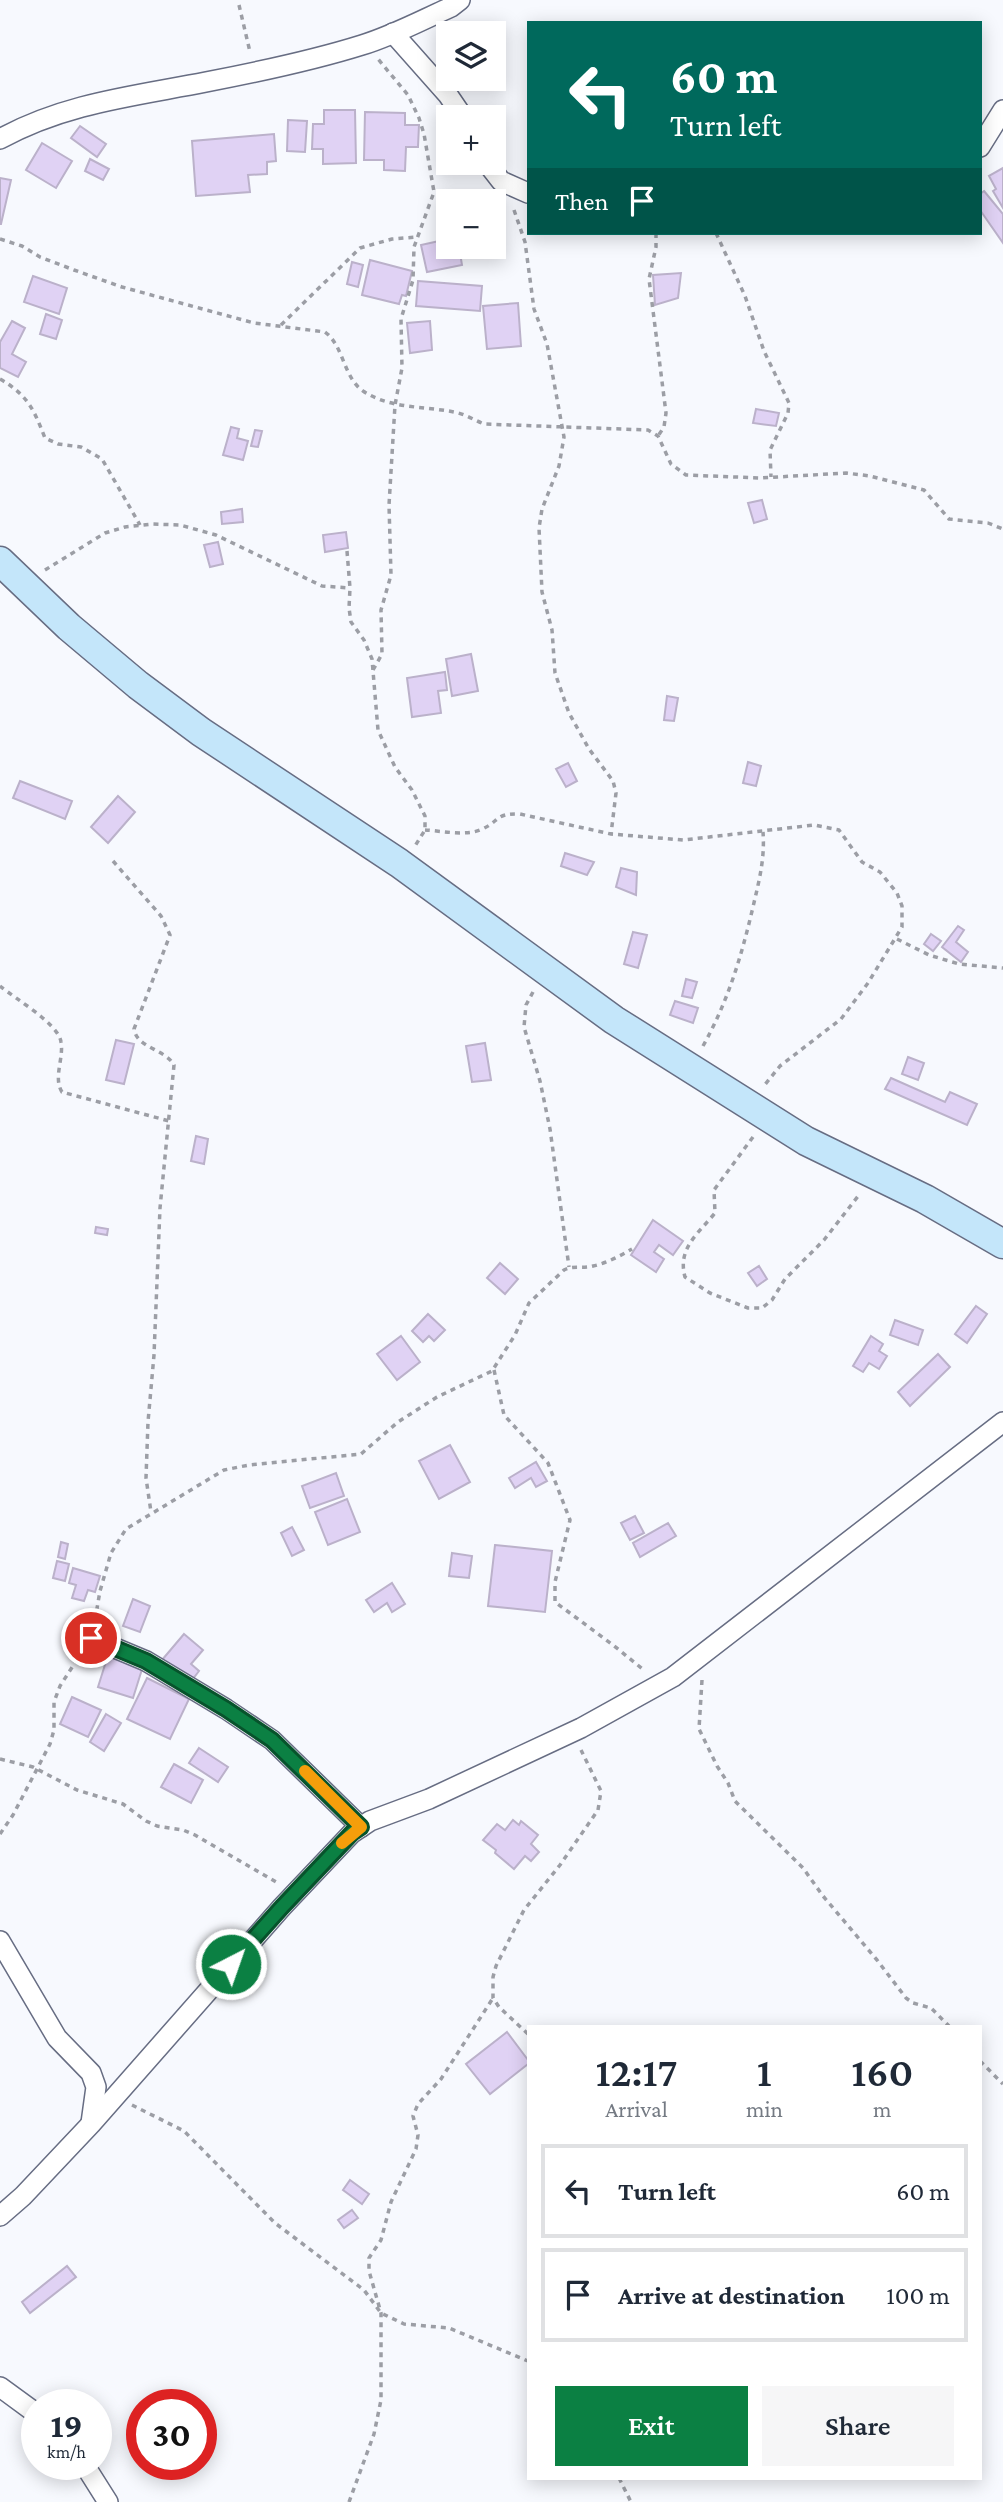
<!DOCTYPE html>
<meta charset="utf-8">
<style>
body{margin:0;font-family:"Crimson Pro",serif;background:#f6f6f7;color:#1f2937;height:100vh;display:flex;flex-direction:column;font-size:26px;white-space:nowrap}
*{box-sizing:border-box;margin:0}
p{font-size:23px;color:#747a83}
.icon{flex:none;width:38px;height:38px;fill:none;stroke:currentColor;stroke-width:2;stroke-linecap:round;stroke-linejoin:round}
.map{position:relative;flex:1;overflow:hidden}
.side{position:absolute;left:527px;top:2025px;width:455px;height:455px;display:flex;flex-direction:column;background:#fff;border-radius:0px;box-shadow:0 4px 18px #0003}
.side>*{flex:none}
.top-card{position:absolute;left:527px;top:21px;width:455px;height:214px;border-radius:0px;box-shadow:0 4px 18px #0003;background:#00695c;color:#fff;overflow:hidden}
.fabs{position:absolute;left:436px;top:21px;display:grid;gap:14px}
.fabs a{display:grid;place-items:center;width:70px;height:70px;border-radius:0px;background:#fff;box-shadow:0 4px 18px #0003;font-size:35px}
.speed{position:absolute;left:21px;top:2389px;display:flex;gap:14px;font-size:35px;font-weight:700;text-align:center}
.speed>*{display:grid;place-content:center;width:91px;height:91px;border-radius:50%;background:#fff;box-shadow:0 4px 18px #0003;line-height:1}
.speed small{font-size:18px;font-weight:400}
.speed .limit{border:10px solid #d22;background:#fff;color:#111}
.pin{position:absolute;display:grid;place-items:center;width:60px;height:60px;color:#fff;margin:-30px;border:4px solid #fff;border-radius:50%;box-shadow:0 2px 7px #0007}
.me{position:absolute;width:77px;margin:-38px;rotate:41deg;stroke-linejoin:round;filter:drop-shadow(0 0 5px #0008)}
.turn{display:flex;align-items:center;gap:24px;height:147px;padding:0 28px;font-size:32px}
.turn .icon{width:91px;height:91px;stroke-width:2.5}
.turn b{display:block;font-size:49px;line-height:60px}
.then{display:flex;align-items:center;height:66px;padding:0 28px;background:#0003;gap:14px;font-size:26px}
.eta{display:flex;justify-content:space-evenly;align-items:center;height:119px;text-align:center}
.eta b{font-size:42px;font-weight:600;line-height:49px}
.action{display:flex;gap:14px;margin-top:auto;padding:14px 28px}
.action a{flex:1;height:80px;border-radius:0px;background:#0b8043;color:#fff;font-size:28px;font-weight:600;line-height:80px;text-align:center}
.action a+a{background:#f6f6f7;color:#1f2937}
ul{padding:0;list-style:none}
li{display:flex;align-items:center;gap:21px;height:94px;margin:0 14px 10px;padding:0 14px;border:4px solid #e0e1e3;border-radius:0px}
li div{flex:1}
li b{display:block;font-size:26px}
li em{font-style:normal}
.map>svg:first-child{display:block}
.building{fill:#e0d2f4;stroke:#bbb1ca;stroke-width:2}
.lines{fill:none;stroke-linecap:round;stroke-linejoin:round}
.street-casing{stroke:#676d83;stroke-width:22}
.secondary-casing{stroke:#676d83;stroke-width:31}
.path{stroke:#9c9ea5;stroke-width:3.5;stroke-dasharray:5 5;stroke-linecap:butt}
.street{stroke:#fff;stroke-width:19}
.secondary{stroke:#c4e6fa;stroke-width:28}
.route-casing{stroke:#07532c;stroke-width:18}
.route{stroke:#0b8043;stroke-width:12}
.slow{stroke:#f59e0b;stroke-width:12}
</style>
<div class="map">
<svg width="1003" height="2502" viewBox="0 0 1003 2502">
<rect width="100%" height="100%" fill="#f7f9fe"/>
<g class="building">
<path d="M324,110H355L356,163L323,164V149H312L313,124H324Z"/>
<path d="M365,112L405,113V125H419L418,147H406L405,171L384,170V160H364Z"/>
<path d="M288,120L307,121L305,152L287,151Z"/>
<path d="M80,126L106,144L97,157L71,138Z"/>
<path d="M274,134L276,161L267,162V174L248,175L250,192L196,196L192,141Z"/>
<path d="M42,143L72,161L56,188L26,170Z"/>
<path d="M90,159L109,169L103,180L85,171Z"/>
<path d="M1003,168V208L993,191L996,189L989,176Z"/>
<path d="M0,178L11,180L1,224H0Z"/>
<path d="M984,191L1003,214V243L980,210V194Z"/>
<path d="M448,239V247H459L462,265L427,272L421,245Z"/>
<path d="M370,260L412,271L406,296L402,295L399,304L362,295Z"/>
<path d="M352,262L363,265L358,287L347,284Z"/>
<path d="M681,273L678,298L655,305L653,275Z"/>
<path d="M33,276L67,288L59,314L24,302Z"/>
<path d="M418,281L482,286L480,311L416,306Z"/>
<path d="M518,303L521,346L487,349L483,306Z"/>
<path d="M46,314L62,320L56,339L40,334Z"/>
<path d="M12,321L25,328L12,354L26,362L18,377L0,368V342Z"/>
<path d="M430,321L432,350L410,353L407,323Z"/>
<path d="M756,409L779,413L776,426L753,423Z"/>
<path d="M231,427L239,429L237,438L248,441L243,460L223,455Z"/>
<path d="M255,430L262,431L258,447L251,446Z"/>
<path d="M762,500L767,519L754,523L748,503Z"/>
<path d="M242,509L243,522L222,524L221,512Z"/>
<path d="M346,532L348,548L325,552L323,535Z"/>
<path d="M218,542L223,564L210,567L204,545Z"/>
<path d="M471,654L478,691L452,696L446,659Z"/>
<path d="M445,672L447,690L438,691L441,713L412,717L407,678Z"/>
<path d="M667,696L678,698L674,721L664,720Z"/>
<path d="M748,762L761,766L756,786L743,783Z"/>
<path d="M568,763L577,781L566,787L556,769Z"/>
<path d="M20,781L72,801L65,819L13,798Z"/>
<path d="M118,796L135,812L108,843L91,827Z"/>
<path d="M565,853L594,862L587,875L561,866Z"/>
<path d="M621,868L637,872L636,895L616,887Z"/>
<path d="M958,926L964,930L956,942L968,952L961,962L942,947Z"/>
<path d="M633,932L647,935L638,968L624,964Z"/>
<path d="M931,934L941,941L933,951L924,944Z"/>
<path d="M686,979L697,982L692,998L682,996Z"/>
<path d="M675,1001L698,1008L693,1023L670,1015Z"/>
<path d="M116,1040L134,1044L124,1084L106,1080Z"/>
<path d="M485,1043L491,1080L472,1082L466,1046Z"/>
<path d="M908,1057L924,1063L918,1080L902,1074Z"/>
<path d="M891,1078L945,1102L950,1092L977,1104L967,1125L885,1089Z"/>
<path d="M196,1136L208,1139L204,1164L191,1161Z"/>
<path d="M653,1220L683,1241L673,1255L659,1245L654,1252L664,1259L656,1272L631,1255Z"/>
<path d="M96,1227L108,1229L107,1235L95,1233Z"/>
<path d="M500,1263L518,1279L505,1294L487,1278Z"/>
<path d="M759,1266L767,1279L757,1286L748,1273Z"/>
<path d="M976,1306L987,1314L967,1343L955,1334Z"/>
<path d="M428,1314L445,1330L434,1341L429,1336L423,1342L412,1331Z"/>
<path d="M895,1320L923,1330L918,1345L890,1335Z"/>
<path d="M401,1336L420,1362L397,1380L377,1354Z"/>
<path d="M871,1336L883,1344L879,1351L887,1356L879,1369L869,1363L863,1372L853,1366Z"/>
<path d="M938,1354L950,1367L910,1406L898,1392Z"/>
<path d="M450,1445L470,1482L439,1499L419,1461Z"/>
<path d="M536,1462L547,1481L536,1487L531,1478L515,1488L509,1478Z"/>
<path d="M336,1473L344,1496L310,1508L302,1486Z"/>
<path d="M347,1499L360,1532L328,1545L315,1512Z"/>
<path d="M635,1516L644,1533L630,1540L621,1523Z"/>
<path d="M668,1523L676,1536L640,1557L633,1543Z"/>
<path d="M292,1527L304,1550L292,1556L281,1533Z"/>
<path d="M61,1542L68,1544L65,1559L58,1557Z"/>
<path d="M495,1545L552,1551L545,1612L488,1606Z"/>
<path d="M452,1553L472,1556L469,1578L449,1576Z"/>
<path d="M57,1561L69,1564L65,1581L53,1578Z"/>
<path d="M73,1568L100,1576L95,1592L88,1590L84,1601L72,1598L76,1585L69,1583Z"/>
<path d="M392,1583L405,1604L392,1612L387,1603L374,1612L366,1600Z"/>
<path d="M133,1599L150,1606L140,1632L123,1626Z"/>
<path d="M184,1634L203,1650L191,1664L199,1671L189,1684L162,1660Z"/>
<path d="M109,1652L144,1663L133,1698L98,1687Z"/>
<path d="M147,1678L189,1699L170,1739L127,1719Z"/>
<path d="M72,1697L101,1710L88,1737L60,1724Z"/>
<path d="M106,1714L121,1723L104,1751L90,1742Z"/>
<path d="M199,1748L228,1767L218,1782L189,1763Z"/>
<path d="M174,1764L203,1780L191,1803L161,1787Z"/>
<path d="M513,1820L519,1825L521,1821L538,1835L531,1844L539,1852L531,1861L525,1856L514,1869L495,1853L496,1850L483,1840L497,1824L505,1830Z"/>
<path d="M507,2032L528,2060V2064L490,2094L466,2064Z"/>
<path d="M350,2180L369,2194L362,2204L343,2190Z"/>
<path d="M352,2210L358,2218L344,2228L338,2220Z"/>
<path d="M67,2266L76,2277L30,2313L22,2302Z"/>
</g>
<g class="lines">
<defs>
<g id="street">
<path d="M393,33L448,95L463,117"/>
<path d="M0,139C65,103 135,96 206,82C258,72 311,61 362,45C392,36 422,20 451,7L460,0"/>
<path d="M980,147L1003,110"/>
<path d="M487,163L501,181L528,193"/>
<path d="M91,1638L146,1661L226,1709L272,1740L361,1827"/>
<path d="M0,1941L57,2038L91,2073L96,2087L91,2123"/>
<path d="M0,2216L23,2196L91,2124L282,1907L352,1833L370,1821L429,1799L581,1728L673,1677L1003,1422"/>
<path d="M0,2387L37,2414"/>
<path d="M84,2464L108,2502"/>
</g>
<path id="secondary" d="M0,561L69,627L138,685L201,732L399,863L614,1020L806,1141L925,1199L1003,1244"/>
</defs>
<use href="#street" class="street-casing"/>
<use href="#secondary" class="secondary-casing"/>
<g class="path">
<path d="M239,5L250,52"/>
<path d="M514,210L525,242L534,309L547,344L564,437L559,466L542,509L539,528L542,592L552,630L555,673L569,713L589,749L613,781L616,793L611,834"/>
<path d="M656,233V247L649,279L666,413L664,427L658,436"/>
<path d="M716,233L745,296L764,351L789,403L788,413L770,450L771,477"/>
<path d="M0,239L22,246L40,257L74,270L122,287L254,323L325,332C344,346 343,377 363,391C390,409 424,406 454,412C465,414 474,420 484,424L648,430L658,436L671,464L686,475L760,478L846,473L870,476L924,490L949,519L988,523L1003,529"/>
<path d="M281,325L360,248L392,239L417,237"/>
<path d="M0,379C28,395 34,410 45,438L58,444L81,447L102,459L140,525"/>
<path d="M347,551L350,588L349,608L351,622L364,640L372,659L378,730L395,767L412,790L425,816V830L415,846"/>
<path d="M45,570L105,533L125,527L152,524L180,525L216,535L322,586L350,588"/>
<path d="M373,670L382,654L381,610L391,575L389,505L395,405L402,368L401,319L413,280L414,247L434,192L424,134L419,118L408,95L378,59"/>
<path d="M425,830C442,831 465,836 480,830C500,822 494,813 520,814L611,834L683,840L814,825L839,830L862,862L880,872L897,893L902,906V927L868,983L841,1019L780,1066L763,1087"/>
<path d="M113,861L161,916L170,935L134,1029C137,1048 165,1049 174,1065L160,1208L154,1355L148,1422L146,1478L151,1512"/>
<path d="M897,939L929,955L959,964L1003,968"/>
<path d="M0,986C14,998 59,1024 61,1042C64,1058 53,1078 62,1092L169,1121"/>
<path d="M533,992L526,1005L524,1027L540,1081L550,1129L569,1267"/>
<path d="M703,1046C728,1001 741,958 753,907C759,881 765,859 763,832"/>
<path d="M753,1137L714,1190L715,1213C699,1233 677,1248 685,1277L710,1293L748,1308H762L772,1300L785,1279L824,1240L859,1195"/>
<path d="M494,1370L504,1415L548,1463L570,1520L555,1582V1602L613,1645L645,1671"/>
<path d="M95,1620L100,1591L111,1553L126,1529L224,1470L249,1465L361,1454L398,1422L437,1397L492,1371L515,1335L529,1303L564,1270C573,1265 583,1269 593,1266C607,1263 620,1256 632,1249"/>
<path d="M702,1680L699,1729L717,1766L728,1783L735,1801L803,1868L823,1896L877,1960L906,1998L913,2003L931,2008L949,2026"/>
<path d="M0,1759L33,1767L77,1790L123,1804L146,1821L157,1826L183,1830L195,1835L278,1883"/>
<path d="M0,1834L13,1815L50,1744L54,1730V1702L60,1686L80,1655"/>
<path d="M528,2034L499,2007L493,1998V1977L496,1966L524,1910L560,1865L598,1810L601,1791L581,1750"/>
<path d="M980,2061L1003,2084"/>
<path d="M132,2105L184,2131L275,2223L364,2290L381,2313L404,2324L449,2328L528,2361"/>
<path d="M619,2478L631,2502"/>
<path d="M349,2502L374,2434L381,2400V2313L369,2271V2258L381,2240L391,2202L416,2149L418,2135L413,2116L418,2104L441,2079L493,1998"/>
</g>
<use href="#street" class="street"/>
<use href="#secondary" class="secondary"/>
</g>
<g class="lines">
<defs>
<path id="route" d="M91,1638L146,1661L226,1709L272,1740L361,1827L352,1833L282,1907L231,1964"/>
</defs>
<use href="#route" class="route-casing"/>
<use href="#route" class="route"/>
<path class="slow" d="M305,1771L361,1827L342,1843"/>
</g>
</svg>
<div class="fabs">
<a><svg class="icon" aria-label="layers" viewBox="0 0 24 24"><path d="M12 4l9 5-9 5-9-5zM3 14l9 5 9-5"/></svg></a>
<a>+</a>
<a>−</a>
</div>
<div class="speed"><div>19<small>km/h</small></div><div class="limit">30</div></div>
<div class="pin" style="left:91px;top:1638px;background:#d93025"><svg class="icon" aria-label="arrive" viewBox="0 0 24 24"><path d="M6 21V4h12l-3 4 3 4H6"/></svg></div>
<svg class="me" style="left:231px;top:1964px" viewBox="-20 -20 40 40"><circle r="17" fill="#0b8043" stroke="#fff" stroke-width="3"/><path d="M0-11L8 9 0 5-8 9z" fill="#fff"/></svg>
<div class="top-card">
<div class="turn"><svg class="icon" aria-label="left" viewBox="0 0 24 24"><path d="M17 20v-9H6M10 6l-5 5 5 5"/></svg><div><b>60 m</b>Turn left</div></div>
<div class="then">Then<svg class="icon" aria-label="arrive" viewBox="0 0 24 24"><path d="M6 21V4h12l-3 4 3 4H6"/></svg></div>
</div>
<section class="side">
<div class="eta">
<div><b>12:17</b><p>Arrival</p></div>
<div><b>1</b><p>min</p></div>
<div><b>160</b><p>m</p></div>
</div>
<ul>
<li><svg class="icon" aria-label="left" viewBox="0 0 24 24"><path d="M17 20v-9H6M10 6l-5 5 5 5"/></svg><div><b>Turn left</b></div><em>60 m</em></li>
<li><svg class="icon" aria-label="arrive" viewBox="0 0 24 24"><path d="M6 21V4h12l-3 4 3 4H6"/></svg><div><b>Arrive at destination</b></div><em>100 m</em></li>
</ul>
<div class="action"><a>Exit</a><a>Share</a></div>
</section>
</div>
